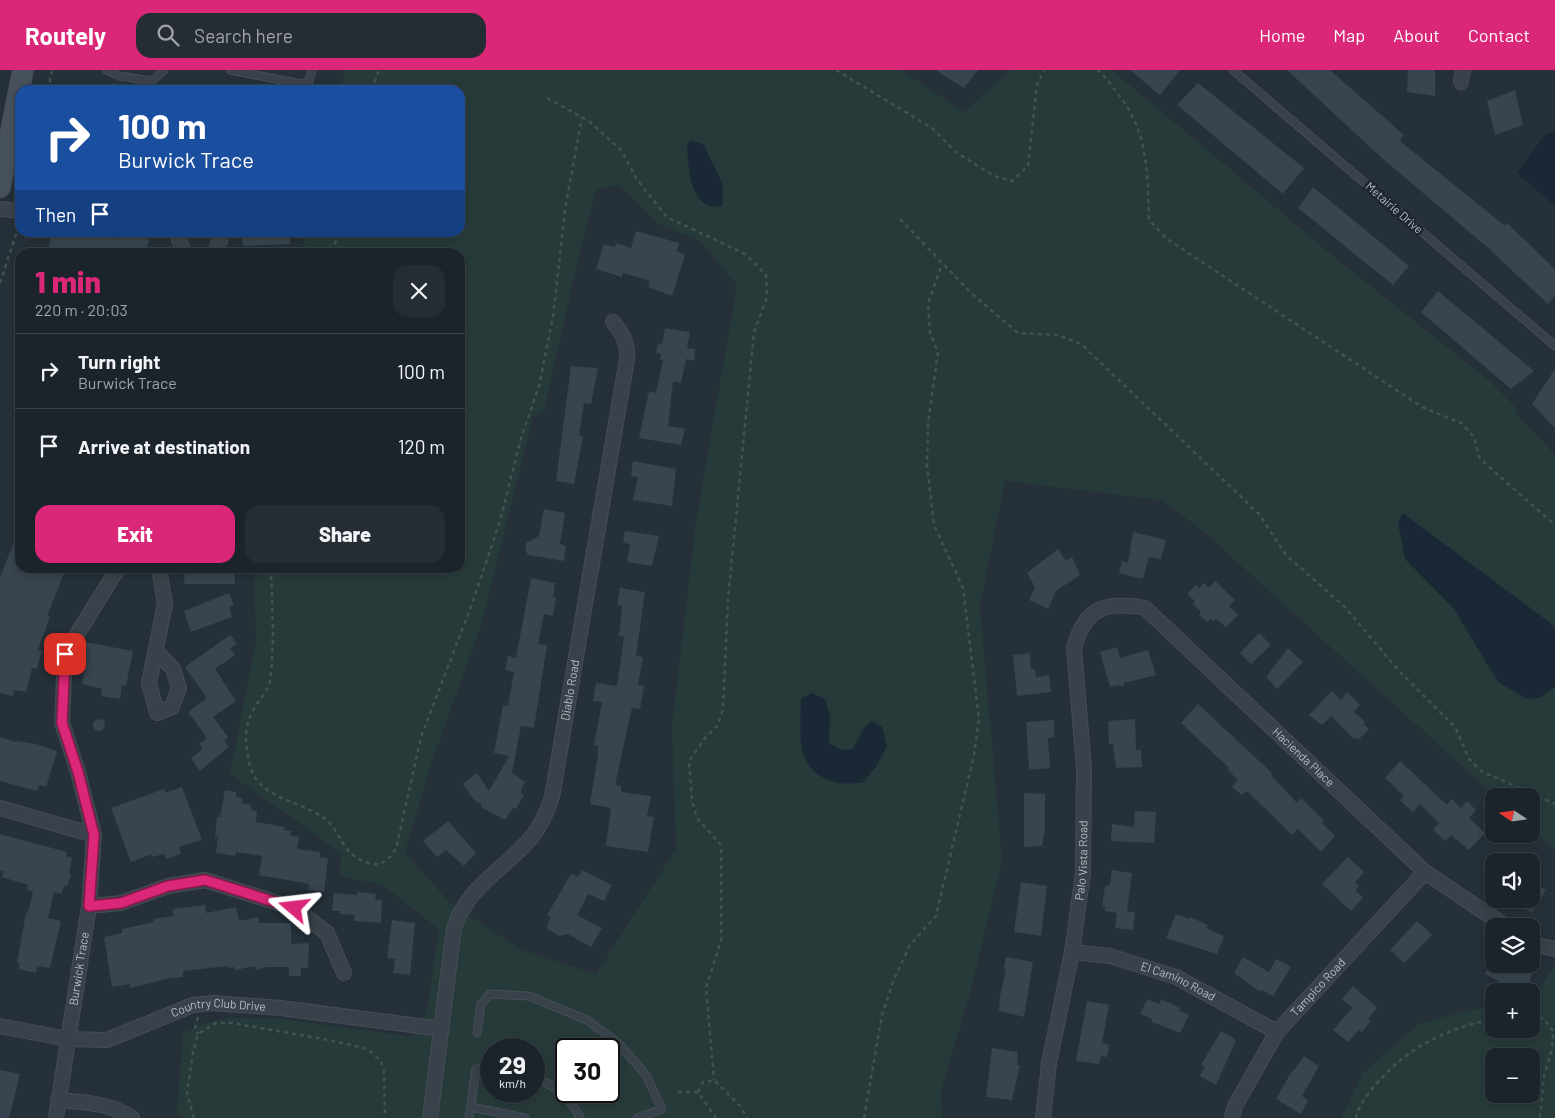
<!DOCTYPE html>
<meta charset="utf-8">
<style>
body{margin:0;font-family:Barlow,sans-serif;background:#252c33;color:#f1f3f6;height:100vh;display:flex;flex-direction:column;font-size:19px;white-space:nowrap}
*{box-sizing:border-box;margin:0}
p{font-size:16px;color:#a0a4a9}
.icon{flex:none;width:28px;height:28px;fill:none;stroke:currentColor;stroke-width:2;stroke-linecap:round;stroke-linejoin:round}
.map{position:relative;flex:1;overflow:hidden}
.sheet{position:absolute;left:15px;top:178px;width:450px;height:325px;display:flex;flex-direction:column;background:#1c242b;border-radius:15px;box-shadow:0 2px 8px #0003,0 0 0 1px #3a4147}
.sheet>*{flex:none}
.top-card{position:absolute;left:15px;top:15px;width:450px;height:152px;border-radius:15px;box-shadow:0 2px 8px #0003,0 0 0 1px #3a4147;background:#1a4fa0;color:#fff;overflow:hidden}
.needle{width:32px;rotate:283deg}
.tools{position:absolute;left:1485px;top:718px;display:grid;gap:10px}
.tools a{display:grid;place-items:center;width:55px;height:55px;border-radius:10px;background:#1c242b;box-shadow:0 2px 8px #0003,0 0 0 1px #3a4147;font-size:25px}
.speed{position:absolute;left:480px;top:968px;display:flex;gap:10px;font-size:25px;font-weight:700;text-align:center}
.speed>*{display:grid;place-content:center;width:65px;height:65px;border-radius:50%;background:#1c242b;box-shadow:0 2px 8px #0003,0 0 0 1px #3a4147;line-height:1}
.speed small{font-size:12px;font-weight:400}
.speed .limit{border:2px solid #111;border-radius:8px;background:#fff;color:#111}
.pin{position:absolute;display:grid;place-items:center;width:42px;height:42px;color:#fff;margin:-21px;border-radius:10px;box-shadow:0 2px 8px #0006}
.me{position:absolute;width:55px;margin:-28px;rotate:287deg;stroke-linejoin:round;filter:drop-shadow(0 0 4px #0008)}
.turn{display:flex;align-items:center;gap:18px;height:105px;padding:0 20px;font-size:22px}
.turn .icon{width:65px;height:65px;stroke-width:2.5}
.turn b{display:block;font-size:35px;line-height:42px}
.then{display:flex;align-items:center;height:48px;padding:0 20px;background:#0003;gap:10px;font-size:19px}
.round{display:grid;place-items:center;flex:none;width:52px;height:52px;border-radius:15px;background:#252c33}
.summary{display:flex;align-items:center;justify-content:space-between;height:85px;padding:0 20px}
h1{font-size:30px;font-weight:800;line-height:38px;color:#db2777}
.cta{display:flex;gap:10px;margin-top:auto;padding:10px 20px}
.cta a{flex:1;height:58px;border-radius:15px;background:#db2777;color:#fff;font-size:20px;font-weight:800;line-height:58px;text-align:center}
.cta a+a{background:#252c33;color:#f1f3f6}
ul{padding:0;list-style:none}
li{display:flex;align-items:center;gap:15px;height:75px;padding:0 20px;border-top:1px solid #3a4147}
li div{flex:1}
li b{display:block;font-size:19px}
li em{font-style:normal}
header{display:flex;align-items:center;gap:30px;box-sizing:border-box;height:70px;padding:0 25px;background:#db2777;color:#fff}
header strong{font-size:24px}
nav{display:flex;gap:28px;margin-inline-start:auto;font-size:18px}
.search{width:350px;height:45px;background:#252c33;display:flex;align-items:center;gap:12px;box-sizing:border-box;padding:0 18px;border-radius:15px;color:#a0a4a9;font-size:19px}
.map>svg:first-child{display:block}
.green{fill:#273a3a;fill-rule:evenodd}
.water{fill:#1a2836}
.building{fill:#384450}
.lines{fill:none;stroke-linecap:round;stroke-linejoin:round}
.service-casing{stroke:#454d56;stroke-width:9}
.minor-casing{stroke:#454d56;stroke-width:16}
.secondary-casing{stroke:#454d56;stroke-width:22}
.path{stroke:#405352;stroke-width:2.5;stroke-dasharray:4 4;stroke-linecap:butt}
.service{stroke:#39414a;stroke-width:7}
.minor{stroke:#39414a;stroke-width:14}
.secondary{stroke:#47515c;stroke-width:20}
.route-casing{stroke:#8e194d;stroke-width:12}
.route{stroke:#db2777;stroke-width:9}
.labels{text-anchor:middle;stroke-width:5;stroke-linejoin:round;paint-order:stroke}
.street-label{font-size:12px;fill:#b4bcc5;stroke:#1e262f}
</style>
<header>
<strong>Routely</strong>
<div class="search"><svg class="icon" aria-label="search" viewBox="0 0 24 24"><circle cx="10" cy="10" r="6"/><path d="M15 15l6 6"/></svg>Search here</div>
<nav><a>Home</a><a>Map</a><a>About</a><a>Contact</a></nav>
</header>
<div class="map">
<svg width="1555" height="1048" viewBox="0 0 1555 1048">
<rect width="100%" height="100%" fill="#253039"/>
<g class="green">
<path d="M345,0H901L964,42L1011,0H1112L1337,189L1486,308L1515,337L1519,347L1555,385V781L1531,759V726H1495L1204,462L1162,430L1005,411L980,535L1002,792L971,919L941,1021L942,1048H185L177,1043L183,963L205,953L228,948H275L413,967L427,940L439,859L382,815L340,806L341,783L230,704L256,571L254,498H460V182H301L306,163L460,162V20H340ZM619,115L657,153L700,171L737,215L696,452L672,655L676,779L596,904L522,880L450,833L405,782L432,691L482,553L533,347L544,341L576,198L596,120ZM491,979H534V1021H491ZM566,979H609V1021H566Z"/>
<path d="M1555,893V1048H1341L1363,1003L1418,954L1474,939H1494V959H1531V937ZM1494,986H1531V1024H1494Z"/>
</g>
<g class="water">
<path d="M1555,60V136L1517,103L1544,66Z"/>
<path d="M692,70L704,75L723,115L722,136C689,143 688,95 687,73Z"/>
<path d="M1403,443L1549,552L1555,559V617L1539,628L1527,629L1498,612L1454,539L1405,489L1398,453Z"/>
<path d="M812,623L825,629L830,646L829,673L842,680L853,679L864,658L872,651L882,657L887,676L876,697L862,713C853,713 840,715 831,711C793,697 801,662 801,629Z"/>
</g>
<g class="building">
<path d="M936,0H978L964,18Z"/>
<path d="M1130,0H1180L1160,25Z"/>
<path d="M1287,0H1330L1404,65L1400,71L1505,156L1507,153L1555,199V225L1548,234L1487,177L1384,90Z"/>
<path d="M1408,0H1435V26L1407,22Z"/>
<path d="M1198,13L1304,98L1283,124L1177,35Z"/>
<path d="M1515,20L1523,55L1495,65L1487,31Z"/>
<path d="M1313,117L1409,196L1393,215L1298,138Z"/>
<path d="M636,161L679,173L677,181L685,185L672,226L648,217L650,211L623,203L622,207L596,199L604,174L615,177L616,173L631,178Z"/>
<path d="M58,162H81L115,169L116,164L126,165L127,162H131L149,169L146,182H48L51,164Z"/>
<path d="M242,162H290V174L243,176Z"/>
<path d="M1438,221L1534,301L1511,319L1421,242Z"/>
<path d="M665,258L690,262L687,278L695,279L694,291L686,289L681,313L673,311L668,356L685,359L681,375L639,368L649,321L656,323L663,290H660L661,284L656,283L658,274L662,275Z"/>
<path d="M571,296L598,298L591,334L584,333L579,365L583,366L574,414L556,411Z"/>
<path d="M1555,299V358L1532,334Z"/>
<path d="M633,391L676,399L672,436L633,430L638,407L631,406Z"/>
<path d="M544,439L565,443L560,474L566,476L564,491L528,485L525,479L527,472L539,466Z"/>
<path d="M19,458L20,498H66L47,546L50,547L38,580L42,581L37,599L32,598L26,622L14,620L13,626L0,623V508Z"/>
<path d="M625,461L659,466L652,496L627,492L630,474L623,473Z"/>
<path d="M1133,462L1166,470L1161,489L1149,487L1143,509L1119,503L1122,491L1128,493Z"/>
<path d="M1058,479L1066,491L1072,487L1080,505L1056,521L1048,539L1029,530L1035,517L1027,503Z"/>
<path d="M185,498H234L235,514H184Z"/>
<path d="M531,508L555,513L553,527H556L553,546L544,544L538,574L547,575L534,658L521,656L512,703L525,712L521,719V723L524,725L516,739L513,738L505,750L481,737L482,735L473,729L463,714L477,703L489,721L509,686L494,683L503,635L508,636L514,602L505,600L508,586L516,588Z"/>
<path d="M1215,511L1235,530L1229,536L1238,545L1226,557L1216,549L1213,552L1211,549L1207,552L1199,545L1201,542L1193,534L1195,531L1187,524L1195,515L1200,518L1204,513L1209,518Z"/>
<path d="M620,518L645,522L636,586L643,587L638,615L644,616L640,639L632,638L615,715L621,716V722L651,726L647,746L654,747L648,782L606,776L611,738L590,734L598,685V676L594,675L602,632L593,631L596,613L617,616L624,567L619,566L622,536L617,535Z"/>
<path d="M229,523L234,535L229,537L232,547L191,562L184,541Z"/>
<path d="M1259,563L1271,575L1251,594L1240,583Z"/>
<path d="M230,565L237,574L230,578L235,585L215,599L236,631L213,647L228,667L224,671L229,677L200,701L191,688L203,679L199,674L207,668L188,642L207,628L185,597Z"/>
<path d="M85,572L133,581L126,616L122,615L120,629L101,626L102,619L82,614L87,591L81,590Z"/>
<path d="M1117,577L1120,588L1148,580L1156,605L1124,613L1123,617L1118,615L1110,617L1100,582Z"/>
<path d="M1288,578L1303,592L1277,619L1266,607Z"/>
<path d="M1030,583L1031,599H1035L1036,607L1049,605L1051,622L1017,626L1013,585Z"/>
<path d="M1332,621L1341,630L1347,622L1360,635L1354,642L1365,652L1363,654L1369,659L1359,669L1353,668L1331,646L1322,655L1309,645Z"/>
<path d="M1198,634L1272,703L1271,705L1297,733L1301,728L1324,750L1322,753L1335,766L1321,782L1298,759L1292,765L1247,721L1242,725L1232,717L1238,710L1228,700L1229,698L1181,653Z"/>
<circle cx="99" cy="655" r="6"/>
<path d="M1135,649L1136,680H1141L1142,697L1116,698L1113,674H1109L1108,651Z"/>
<path d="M1054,650V667L1048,668L1050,698L1029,700L1026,652Z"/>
<path d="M0,667L15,672L16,671L36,674L57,681L46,717L39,715L37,721L0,711Z"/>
<path d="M1400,691L1447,735L1452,729L1461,738L1467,731L1476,740L1469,748L1485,763L1469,780L1451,765L1445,771L1433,760L1439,753L1420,734L1413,742L1400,730L1404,726L1385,708Z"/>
<path d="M182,717L202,770L179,777L181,784L166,789L164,784L152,787V784L131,792L111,738L164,719L165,723Z"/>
<path d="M225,720L236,722V726L242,728V733L251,735V740L257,741L256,752L285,757L284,760L291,761L290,765L299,767L297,779L320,782V787L328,788L324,822L308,820L309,814L259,805L262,786L236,782L235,786L216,783L218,766L215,767L217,747H220Z"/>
<path d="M1024,723L1045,724V759L1042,776L1024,777Z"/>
<path d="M1135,741L1156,742L1154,773L1111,771L1112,754L1134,757Z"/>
<path d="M448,751L476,783L464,796L446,780L437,787L423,771Z"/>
<path d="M0,764L67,782L66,786L72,788L69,803L71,804L67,816H64L61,824L54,822L48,848L61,851L50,898L37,896L36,903L18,899L20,893H17L26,843H28L33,822L27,820L28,815L2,807L4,801L0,800Z"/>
<path d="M1348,787L1364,802L1355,813L1359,816L1355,820L1363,828L1351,841L1322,814Z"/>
<path d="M582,800L612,815L604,831L588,824L577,845L602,858L591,877L568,864L559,866L546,858L551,847L547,845L571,804L578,807Z"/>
<path d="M1112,800L1132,803L1127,841L1135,843L1133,860L1115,858L1117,843L1105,841V837H1102L1105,816H1108L1110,813Z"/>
<path d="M1531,811L1546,820L1531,844V842L1505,829H1531Z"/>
<path d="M1021,812L1047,816L1041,866L1014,862Z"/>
<path d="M358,822L376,824L375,830H382L381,853L354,851L355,845L340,844V841H332L334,823L357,825Z"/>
<path d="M205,835L206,843L236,837L239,851L258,847L259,853H291V874L309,873L308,898H301V906H289V897H267L256,900L255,896L235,900L234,897L228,898L227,896L183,901V907L170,908L130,918V914L112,917L104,867L122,863V859L154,852L153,849L174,846L172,839Z"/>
<path d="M1176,844L1189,849L1190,847L1208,855L1206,858L1224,866L1217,884L1166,868Z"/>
<path d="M392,850L415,853L410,905L393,903L395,889L387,888Z"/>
<path d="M1417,851L1432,865L1404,893L1390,880Z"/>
<path d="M1006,887L1033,892L1024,947L999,941L1000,926L1006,899L1004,898Z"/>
<path d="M1243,887L1269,902L1276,889L1291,897L1273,926L1261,920L1260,922L1234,903Z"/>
<path d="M1490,894H1512L1532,904L1526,921H1509L1497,916L1499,911L1485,904Z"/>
<path d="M1353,916L1377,938L1368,949L1371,951L1362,962L1359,960L1348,972L1333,960L1352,938L1342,929Z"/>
<path d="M1147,929L1159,934L1161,929L1180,938L1179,941L1189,945L1180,963L1152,952V949L1140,944Z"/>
<path d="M1087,931L1109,935L1102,973L1109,975L1107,987L1101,986L1099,994L1076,991Z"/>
<path d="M1221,961L1236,970L1216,1015L1200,1006L1205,997L1201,995Z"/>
<path d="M992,978L1018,982L1017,995H1020L1012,1030L986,1027Z"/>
<path d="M1304,986L1319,996L1302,1026L1308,1031L1301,1044L1276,1029L1290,1004L1296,998Z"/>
<path d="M0,1000L20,1004L9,1048H0Z"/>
</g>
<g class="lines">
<defs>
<g id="service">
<path d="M106,0L119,6L152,11L164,0"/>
<path d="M230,0L302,14L309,11L312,0"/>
<path d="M1233,0L1555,276"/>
<path d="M477,963L481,934L490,924L529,926L587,950L619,974L646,1005L662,1039L637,1048"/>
<path d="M534,1008C555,1015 571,1028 580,1048"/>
<path d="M471,1037L525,1048"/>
<path d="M469,1048L476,999L491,998"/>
</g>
<g id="minor">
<path d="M1461,12L1463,0"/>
<path d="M0,139L20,141"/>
<path d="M180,162L179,170L184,182"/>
<path d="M215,182L220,171L219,162"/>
<path d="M156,581L173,599L179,618L172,637L157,643L149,613L165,534L159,498"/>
<path d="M0,738L94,765"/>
<path d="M89,836L121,833L168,816L205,810L294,838L327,863L344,903"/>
<path d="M1531,874L1555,879"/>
<path id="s1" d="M1072,882L1110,886L1176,907L1277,962"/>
<path id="s2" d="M0,956L68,969L107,970L193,935L213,933L281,938L442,959"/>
<path d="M58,1030C83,1032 111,1033 132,1048"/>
<path id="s3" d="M56,1048L89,836L94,765L78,702L62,653L65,584L118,498"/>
<path id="s4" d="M430,1048L454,858C469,814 503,801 531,768C541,756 547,742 552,727L627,289C628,273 623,264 613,252"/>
<path id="s5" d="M1043,1048L1049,993L1072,882L1083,803L1084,699L1074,578C1085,537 1106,531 1145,538L1425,802L1505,856"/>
<path id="s6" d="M1232,1048L1235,1036L1277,962L1425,802"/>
</g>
<path id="secondary" d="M0,117L23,0"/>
</defs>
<use href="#service" class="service-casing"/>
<use href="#minor" class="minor-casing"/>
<use href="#secondary" class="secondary-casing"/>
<g class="path">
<path d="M836,0L932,58L957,83L994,106L1012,111L1028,96L1037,15L1044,0"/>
<path d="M1097,0C1104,4 1109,13 1115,20C1149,61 1147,99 1149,150L1167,169L1422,337L1461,353L1474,367L1480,389L1555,455"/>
<path d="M48,20L52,0"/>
<path d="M372,20L379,0"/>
<path d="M547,28L589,51L622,81L637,110L667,147L745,184L766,205L767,227L754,262L728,529L723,639L718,655L706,667L689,691L692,731L697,748L721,775V871L706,918L714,1010"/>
<path d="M900,149L971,223L1018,263L1058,265L1081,274L1259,444L1286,485L1344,536L1400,602L1455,657L1469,689L1481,701L1555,734"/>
<path d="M333,182L338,162"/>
<path d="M0,213L19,155"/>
<path d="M271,498C272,535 275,574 270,611C269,618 263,625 259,631C243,654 244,669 250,696C258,729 303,731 325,749C343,763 341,786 369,793C382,797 389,789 396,779L421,667L472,534L500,451L521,368L539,316L553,247L565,139L582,47"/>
<path d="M1531,946L1544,949L1553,961L1552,979L1544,1006L1540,1048"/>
<path d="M198,947L195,958L198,964"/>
<path d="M678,1022H698L716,1048"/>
<path d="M698,1022L703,1012L714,1010L741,1037L747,1048"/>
<path d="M194,1048L187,1024L193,982L198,964L216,953H232L329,970L368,979L381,991L384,1002L385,1048"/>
<path d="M864,1048L882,945L894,909L910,875L936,846L974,685L979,649L963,518L934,455L927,396L928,353L938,282L930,263L928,233L942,194"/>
<path d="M1356,1048C1358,1037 1366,1027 1373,1018C1404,979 1446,958 1494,949"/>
</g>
<use href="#service" class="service"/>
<use href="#minor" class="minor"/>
<use href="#secondary" class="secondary"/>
</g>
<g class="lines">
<defs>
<path id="route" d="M65,584L62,653L78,702L94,765L89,836L121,833L168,816L205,810L294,838"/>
</defs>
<use href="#route" class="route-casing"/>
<use href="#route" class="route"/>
</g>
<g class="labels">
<g class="street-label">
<text transform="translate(1394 138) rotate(41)" y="4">Metairie Drive</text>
<text dy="4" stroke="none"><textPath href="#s4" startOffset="466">Diablo Road</textPath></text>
<text dy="4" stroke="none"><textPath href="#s5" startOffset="785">Hacienda Place</textPath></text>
<text dy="4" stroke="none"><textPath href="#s5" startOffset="261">Palo Vista Road</textPath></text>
<text dy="4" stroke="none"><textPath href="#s3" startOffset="151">Burwick Trace</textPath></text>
<text dy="4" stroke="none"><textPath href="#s1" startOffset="111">El Camino Road</textPath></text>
<text dy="4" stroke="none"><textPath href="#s6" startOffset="158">Tampico Road</textPath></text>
<text dy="4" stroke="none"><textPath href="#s2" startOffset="226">Country Club Drive</textPath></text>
</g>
</g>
</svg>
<div class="tools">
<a><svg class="needle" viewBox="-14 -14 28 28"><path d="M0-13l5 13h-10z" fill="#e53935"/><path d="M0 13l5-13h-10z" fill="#a0a4a9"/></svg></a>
<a><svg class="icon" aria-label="sound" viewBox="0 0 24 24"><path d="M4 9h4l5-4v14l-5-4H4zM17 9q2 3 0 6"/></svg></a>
<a><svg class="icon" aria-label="layers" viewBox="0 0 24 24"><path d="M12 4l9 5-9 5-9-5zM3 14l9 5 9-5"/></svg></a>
<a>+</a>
<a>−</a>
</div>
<div class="speed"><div>29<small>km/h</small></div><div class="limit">30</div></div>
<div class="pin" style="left:65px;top:584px;background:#d93025"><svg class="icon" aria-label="arrive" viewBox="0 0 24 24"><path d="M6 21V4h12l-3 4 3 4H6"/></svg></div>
<svg class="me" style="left:294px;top:838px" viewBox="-20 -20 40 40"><path d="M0-17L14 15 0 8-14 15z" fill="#db2777" stroke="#fff" stroke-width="4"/></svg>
<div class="top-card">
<div class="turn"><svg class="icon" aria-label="right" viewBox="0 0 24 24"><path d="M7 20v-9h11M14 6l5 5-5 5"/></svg><div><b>100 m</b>Burwick Trace</div></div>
<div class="then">Then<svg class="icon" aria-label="arrive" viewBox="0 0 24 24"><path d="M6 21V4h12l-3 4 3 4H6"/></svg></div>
</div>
<section class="sheet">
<div class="summary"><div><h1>1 min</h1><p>220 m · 20:03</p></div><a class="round"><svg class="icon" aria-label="close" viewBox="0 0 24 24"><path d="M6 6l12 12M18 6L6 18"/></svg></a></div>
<ul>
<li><svg class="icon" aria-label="right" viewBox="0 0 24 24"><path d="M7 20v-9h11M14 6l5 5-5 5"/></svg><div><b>Turn right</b><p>Burwick Trace</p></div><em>100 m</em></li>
<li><svg class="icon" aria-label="arrive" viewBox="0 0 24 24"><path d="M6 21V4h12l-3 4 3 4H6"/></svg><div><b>Arrive at destination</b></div><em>120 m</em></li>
</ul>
<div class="cta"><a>Exit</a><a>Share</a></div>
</section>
</div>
